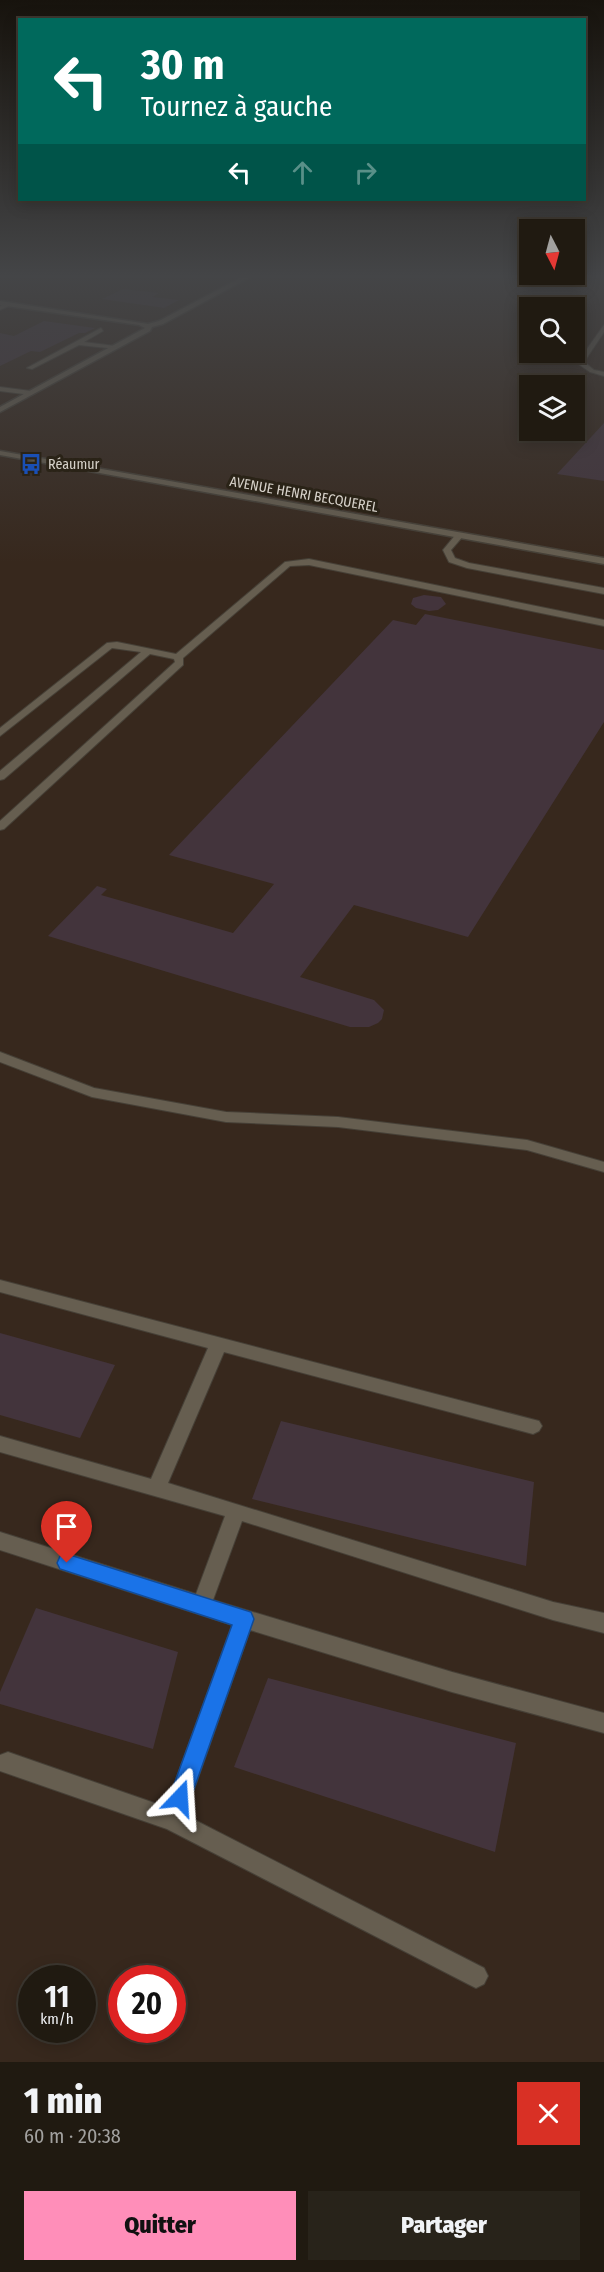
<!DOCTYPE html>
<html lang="fr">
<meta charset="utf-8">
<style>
body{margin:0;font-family:"Fira Sans Condensed",sans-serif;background:#28231a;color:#f1f3f6;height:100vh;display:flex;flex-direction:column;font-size:22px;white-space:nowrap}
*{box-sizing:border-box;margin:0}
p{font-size:20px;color:#a2a19f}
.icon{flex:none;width:33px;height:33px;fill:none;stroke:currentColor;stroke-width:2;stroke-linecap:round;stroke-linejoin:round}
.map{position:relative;height:2062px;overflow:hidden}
.details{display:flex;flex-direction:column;background:#201a11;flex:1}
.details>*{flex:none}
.hud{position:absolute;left:18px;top:18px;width:568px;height:183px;border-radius:0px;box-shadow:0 3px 15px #0003,0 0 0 2px #3d3831;background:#00695c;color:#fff;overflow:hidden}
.needle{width:39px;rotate:174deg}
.buttons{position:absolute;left:519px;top:219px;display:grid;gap:12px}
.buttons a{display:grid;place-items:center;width:66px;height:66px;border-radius:0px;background:#201a11;box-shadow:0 3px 15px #0003,0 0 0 2px #3d3831;font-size:30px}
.speed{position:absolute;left:18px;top:1965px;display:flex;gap:12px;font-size:30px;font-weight:700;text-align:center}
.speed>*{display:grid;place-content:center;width:78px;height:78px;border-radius:50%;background:#201a11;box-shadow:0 3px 15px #0003,0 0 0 2px #3d3831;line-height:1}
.speed small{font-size:15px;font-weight:400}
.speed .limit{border:9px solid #d22;background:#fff;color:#111}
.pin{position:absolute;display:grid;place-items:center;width:51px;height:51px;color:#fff;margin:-62px -26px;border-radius:50% 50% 50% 0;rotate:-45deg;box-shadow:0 0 6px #0007}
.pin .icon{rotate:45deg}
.me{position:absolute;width:66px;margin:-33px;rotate:20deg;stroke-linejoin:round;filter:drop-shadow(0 0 4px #0008)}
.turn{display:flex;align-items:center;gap:21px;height:126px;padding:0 24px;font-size:27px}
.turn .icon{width:78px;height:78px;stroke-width:2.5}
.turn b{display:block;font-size:42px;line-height:51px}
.lanes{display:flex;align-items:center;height:57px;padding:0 24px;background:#0003;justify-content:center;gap:30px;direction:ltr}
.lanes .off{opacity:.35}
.round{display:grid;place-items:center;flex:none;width:63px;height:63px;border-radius:0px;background:#28231a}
.summary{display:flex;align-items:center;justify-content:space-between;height:102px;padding:0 24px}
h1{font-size:36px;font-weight:800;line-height:45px}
.cta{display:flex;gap:12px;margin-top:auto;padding:12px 24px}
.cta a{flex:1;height:69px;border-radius:0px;background:#ff8eb9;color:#111;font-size:24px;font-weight:800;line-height:69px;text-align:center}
.cta a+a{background:#28231a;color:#f1f3f6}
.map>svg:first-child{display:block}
.industrial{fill:#37281d;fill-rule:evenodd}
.building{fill:#43343c}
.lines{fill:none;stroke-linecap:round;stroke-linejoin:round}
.lane-casing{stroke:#464037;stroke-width:2}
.street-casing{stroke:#464037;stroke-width:3}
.lane{fill:#665e50;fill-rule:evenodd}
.street{fill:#665e50;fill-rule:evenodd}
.route{fill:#1a73e8;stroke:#114b97;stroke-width:1.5}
.labels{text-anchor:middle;stroke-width:6;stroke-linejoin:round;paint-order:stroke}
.far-poi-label{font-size:14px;fill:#d8d3cb;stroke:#2a2317;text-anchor:start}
.far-street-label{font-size:14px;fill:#d8d3cb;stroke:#2a2317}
</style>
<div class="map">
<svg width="604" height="2062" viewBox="0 0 604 2062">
<rect width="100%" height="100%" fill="#2a2317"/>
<path class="industrial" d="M0,274H604V2062H0ZM530,308H574V352H530ZM530,386H574V430H530ZM32,1978H82V2030H32ZM122,1978H172V2030H122Z"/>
<g class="building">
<path d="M123,289L159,293L152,297L179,300L164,308L102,299Z"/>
<path d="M44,321L95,328L85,333H79L40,352L31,351L0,366V333L14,336Z"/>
<path d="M604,423V481L557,474Z"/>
<path d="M424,595L441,597L446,604L438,610L429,611L416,608L411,604L413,598Z"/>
<path d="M425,614L604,650V722L468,937L354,905L300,977L374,1000L384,1010L382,1019L378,1023L369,1027H350L48,936L97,886L107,889L101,895L233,933L274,884L169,855L393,620L416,625Z"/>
<path d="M0,1333L115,1365L80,1438L0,1415Z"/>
<path d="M281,1421L534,1482L526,1566L252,1499Z"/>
<path d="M36,1608L178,1652L153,1749L0,1704V1692Z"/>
<path d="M268,1678L516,1743L495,1852L234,1767Z"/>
</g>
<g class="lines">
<defs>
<g id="lane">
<path d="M9,302L11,305L0,310V306Z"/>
<path d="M604,325V332L584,362L594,370L604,372V376L590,372L577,363Z"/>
<path d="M101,328L103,331L84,342L115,346L117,349L79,345L32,369L27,368Z"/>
<path d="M0,387L31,391L34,393L31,395L0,391Z"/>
<path d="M457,533L464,535L451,550L455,558L469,563L604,588V594L467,568L449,562L443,550Z"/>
<path d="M309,559L604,620V626L309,565L290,566L183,658V665L4,829L0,830V821L175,662L174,659L150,654L4,779L0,780V771L141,652L112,648L0,736V728L107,643L117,642L176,654L285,562Z"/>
<path d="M0,1052L94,1088L226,1112L338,1117L527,1140L604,1162V1172L527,1150L338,1127L226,1122L92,1097L0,1062Z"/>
<path d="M0,1280L539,1421L542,1426L539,1431L533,1434L224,1352L168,1483L553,1602L604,1613V1633L553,1620L242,1521L213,1600L452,1672L604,1713V1733L452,1692L250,1630L185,1815L484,1968L488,1976L484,1984L476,1988L468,1984L167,1829L0,1771V1755L8,1752L166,1807L232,1625L0,1550V1532L196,1594L225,1516L0,1452V1436L151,1479L208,1348L0,1292Z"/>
</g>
<g id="street">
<path d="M248,274H256L163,324L152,327L150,331L0,412V407L145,328L139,325L0,305V301L148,324L159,321Z"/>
<path d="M0,451L604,558V564L0,455Z"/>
</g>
</defs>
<use href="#lane" class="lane-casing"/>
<use href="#street" class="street-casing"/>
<use href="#lane" class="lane"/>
<use href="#street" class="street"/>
</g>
<linearGradient id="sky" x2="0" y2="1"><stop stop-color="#17130d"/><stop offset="0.49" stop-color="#444547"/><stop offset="1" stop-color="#444547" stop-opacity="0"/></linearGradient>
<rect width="604" height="563" fill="url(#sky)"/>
<path class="route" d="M67,1554L251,1612L254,1619L188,1806L180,1809L172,1806L169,1798L232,1625L60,1569L57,1563L60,1556Z"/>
<defs>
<symbol id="bus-bare" viewBox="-9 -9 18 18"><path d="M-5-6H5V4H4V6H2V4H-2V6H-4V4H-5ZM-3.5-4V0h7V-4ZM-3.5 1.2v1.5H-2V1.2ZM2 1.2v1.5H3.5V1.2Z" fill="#1a4fb4" stroke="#2a2317" stroke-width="2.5" paint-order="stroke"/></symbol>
</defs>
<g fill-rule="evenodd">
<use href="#bus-bare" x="16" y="449" width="30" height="30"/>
</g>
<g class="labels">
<g class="far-poi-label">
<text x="48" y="469">Réaumur</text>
</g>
<g class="far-street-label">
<text transform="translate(304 494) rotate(10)" y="5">AVENUE HENRI BECQUEREL</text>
</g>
</g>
</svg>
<div class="buttons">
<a><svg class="needle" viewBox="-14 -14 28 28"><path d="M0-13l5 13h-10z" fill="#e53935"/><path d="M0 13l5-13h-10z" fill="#a2a19f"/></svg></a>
<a><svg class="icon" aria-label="search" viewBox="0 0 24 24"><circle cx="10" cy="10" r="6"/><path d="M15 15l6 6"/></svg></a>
<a><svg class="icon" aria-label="layers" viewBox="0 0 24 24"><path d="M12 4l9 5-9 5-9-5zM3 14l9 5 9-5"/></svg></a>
</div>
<div class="speed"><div>11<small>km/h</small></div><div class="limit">20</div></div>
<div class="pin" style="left:67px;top:1563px;background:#d93025"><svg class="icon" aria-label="arrive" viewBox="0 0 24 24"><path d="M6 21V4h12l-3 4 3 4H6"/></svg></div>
<svg class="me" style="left:180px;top:1798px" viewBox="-20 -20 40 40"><path d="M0-17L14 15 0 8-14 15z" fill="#1a73e8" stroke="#fff" stroke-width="4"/></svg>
<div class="hud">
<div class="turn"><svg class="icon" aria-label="left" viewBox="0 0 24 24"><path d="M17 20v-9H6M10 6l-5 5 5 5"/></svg><div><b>30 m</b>Tournez à gauche</div></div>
<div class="lanes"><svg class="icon" aria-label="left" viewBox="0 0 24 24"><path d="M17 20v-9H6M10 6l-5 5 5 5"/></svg><svg class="icon off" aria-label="ahead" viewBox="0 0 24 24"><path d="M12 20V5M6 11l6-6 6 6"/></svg><svg class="icon off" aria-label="right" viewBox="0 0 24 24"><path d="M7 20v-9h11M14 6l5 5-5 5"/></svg></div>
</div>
</div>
<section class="details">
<div class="summary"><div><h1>1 min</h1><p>60 m · 20:38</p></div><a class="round" style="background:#d93025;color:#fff"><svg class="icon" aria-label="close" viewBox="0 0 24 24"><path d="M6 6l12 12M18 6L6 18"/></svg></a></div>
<div class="cta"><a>Quitter</a><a>Partager</a></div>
</section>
